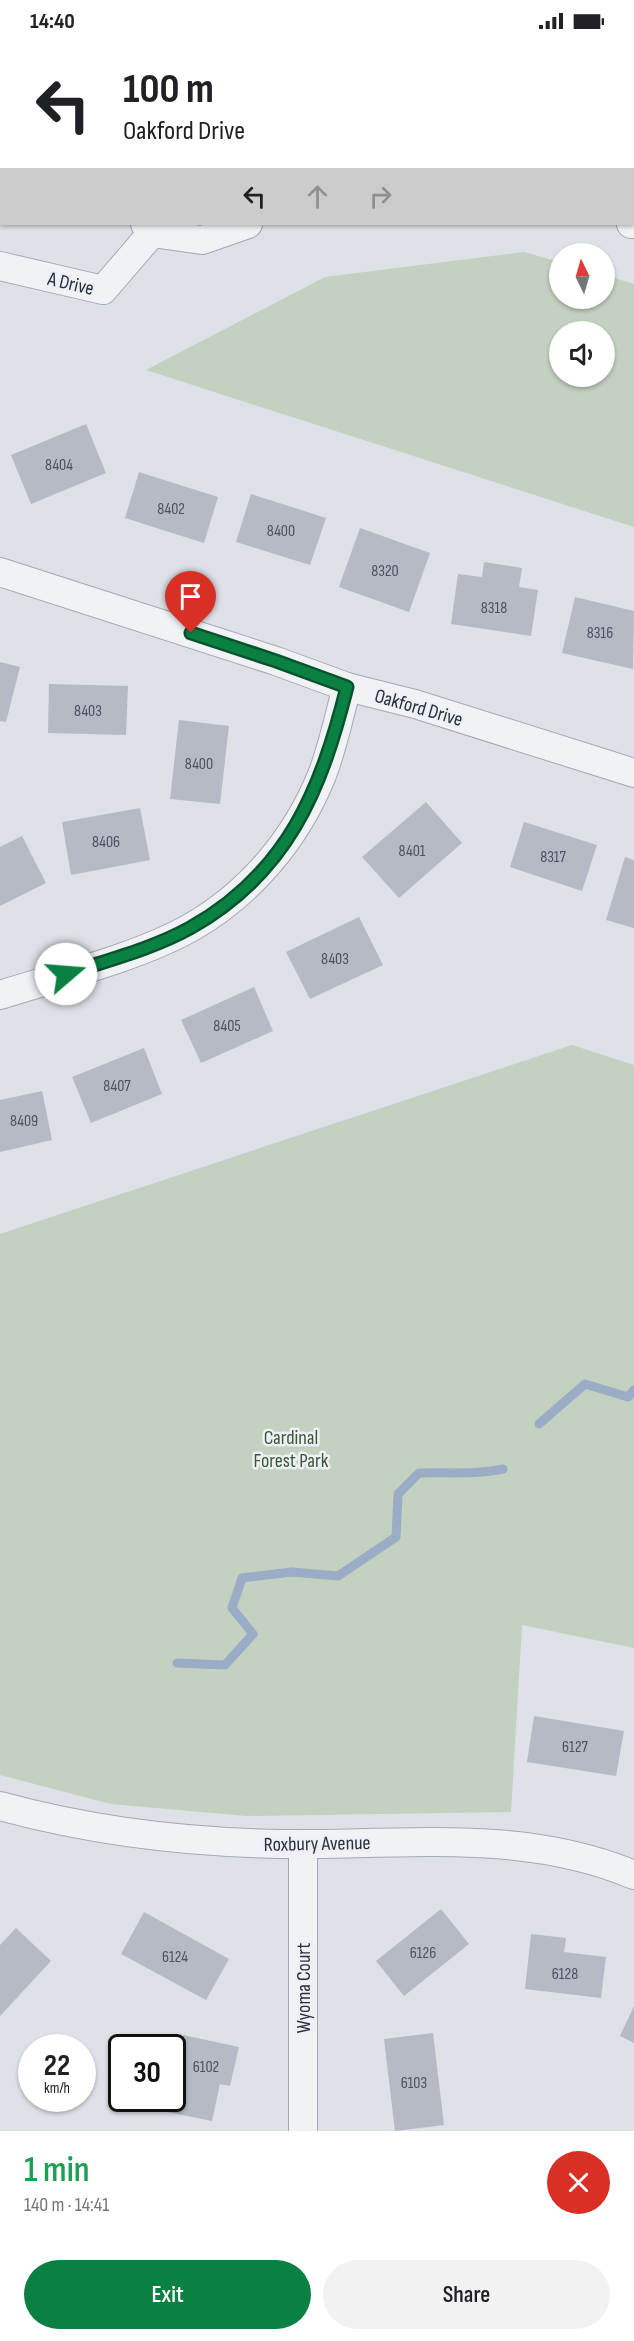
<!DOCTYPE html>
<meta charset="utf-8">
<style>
body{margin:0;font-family:"Sofia Sans Condensed",sans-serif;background:#f2f2f2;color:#202124;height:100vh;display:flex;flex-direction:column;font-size:22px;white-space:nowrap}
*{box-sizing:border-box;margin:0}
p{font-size:20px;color:#757577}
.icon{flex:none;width:33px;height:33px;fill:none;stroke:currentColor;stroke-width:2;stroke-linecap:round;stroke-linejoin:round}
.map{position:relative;height:2089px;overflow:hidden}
.panel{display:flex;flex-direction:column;background:#fff;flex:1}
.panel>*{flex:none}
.banner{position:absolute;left:0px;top:0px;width:634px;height:183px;box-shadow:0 2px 4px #0004;background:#fff;color:#202124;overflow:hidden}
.needle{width:39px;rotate:355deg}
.tools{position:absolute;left:549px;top:201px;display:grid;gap:12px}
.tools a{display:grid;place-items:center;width:66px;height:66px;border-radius:50%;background:#fff;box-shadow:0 2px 4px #0004;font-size:30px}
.speed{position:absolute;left:18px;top:1992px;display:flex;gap:12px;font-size:30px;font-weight:700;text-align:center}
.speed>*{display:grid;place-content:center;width:78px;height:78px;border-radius:50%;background:#fff;box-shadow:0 2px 4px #0004;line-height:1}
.speed small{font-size:15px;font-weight:400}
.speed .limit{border:3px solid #111;border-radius:9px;background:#fff;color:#111}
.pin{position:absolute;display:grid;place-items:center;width:51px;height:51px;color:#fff;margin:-62px -26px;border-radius:50% 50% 50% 0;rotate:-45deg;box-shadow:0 0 6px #0007}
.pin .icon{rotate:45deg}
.me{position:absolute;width:66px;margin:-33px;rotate:72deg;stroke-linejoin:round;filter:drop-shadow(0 0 4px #0008)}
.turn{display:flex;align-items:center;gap:21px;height:126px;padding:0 24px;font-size:27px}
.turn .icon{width:78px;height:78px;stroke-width:2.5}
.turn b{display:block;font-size:42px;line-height:51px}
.lanes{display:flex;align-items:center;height:57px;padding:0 24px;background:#0003;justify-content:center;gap:30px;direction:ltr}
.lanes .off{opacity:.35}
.round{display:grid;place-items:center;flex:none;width:63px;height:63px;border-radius:32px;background:#f2f2f2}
.summary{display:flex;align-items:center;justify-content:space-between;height:102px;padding:0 24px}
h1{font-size:36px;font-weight:600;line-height:45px;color:#1e9e55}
.button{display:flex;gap:12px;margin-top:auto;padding:12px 24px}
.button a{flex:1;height:69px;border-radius:36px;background:#0b8043;color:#fff;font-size:24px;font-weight:600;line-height:69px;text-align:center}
.button a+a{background:#f2f2f2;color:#202124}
.status{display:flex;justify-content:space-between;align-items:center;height:42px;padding:0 30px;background:#fff;direction:ltr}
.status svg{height:16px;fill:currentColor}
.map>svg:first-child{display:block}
.green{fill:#c3d1c0;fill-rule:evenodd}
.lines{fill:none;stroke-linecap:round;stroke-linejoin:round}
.stream{stroke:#9aacc6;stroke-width:9}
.building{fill:#b6bac4}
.street-casing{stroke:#a4a8b1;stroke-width:30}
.street{stroke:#f1f2f6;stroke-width:28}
.route-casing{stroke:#07532c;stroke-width:15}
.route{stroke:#0b8043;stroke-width:10}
.labels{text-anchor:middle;stroke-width:5;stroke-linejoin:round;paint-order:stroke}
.number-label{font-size:16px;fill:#4c515f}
.street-label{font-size:20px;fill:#282e3d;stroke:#edf0f5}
.park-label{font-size:20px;fill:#3a5836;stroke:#edf0f5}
</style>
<div class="status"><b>14:40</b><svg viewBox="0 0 49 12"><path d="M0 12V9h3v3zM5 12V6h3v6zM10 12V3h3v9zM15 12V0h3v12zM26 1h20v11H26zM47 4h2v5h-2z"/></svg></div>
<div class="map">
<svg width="634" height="2089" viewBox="0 0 634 2089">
<rect width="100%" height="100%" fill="#dee1e7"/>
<g class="green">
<path d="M524,210L559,220L560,256H604L605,233L634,242V485L146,328L325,235ZM560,290H604V334H560Z"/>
<path d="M572,1003L634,1023V1606L522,1583L511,1770L246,1774L111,1762L0,1733V1192Z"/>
</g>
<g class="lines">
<g class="stream">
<path d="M539,1382L585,1342L628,1355L634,1348"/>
<path d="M177,1621L225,1623L253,1592L232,1566L242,1536L292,1530L338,1534L396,1495L398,1452L419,1431C447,1430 476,1433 503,1427"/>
</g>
</g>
<g class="building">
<path d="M86,382L106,431L31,462L11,413Z"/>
<path d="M139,430L218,455L204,501L125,476Z"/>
<path d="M251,452L326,476L310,523L236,500Z"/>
<path d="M360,486L430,511L409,570L339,545Z"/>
<path d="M484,520L522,526L519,545L538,548L531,594L451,582L458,532L482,535Z"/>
<path d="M575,555L634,569L633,627L562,611Z"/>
<path d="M0,620L20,625L6,680L0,679Z"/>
<path d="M49,642L128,644L126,693L48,691Z"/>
<path d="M179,678L229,684L220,762L170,757Z"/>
<path d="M426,760L462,801L399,856L362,815Z"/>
<path d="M140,766L150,818L71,833L62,780Z"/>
<path d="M524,780L597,803L582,849L510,825Z"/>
<path d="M22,794L46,841L0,864V805Z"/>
<path d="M625,815L634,818V886L606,878Z"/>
<path d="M359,875L383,923L310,957L286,910Z"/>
<path d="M254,945L273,989L201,1021L181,978Z"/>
<path d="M144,1006L162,1052L91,1081L72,1035Z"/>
<path d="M42,1049L52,1098L0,1110V1058Z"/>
<path d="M534,1674L624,1689L616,1734L527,1720Z"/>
<path d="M441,1867L469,1902L404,1954L376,1919Z"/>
<path d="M144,1870L229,1917L206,1958L121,1912Z"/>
<path d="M16,1886L51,1919L0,1974V1903Z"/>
<path d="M531,1892L566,1896L564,1910L606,1915L601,1956L525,1947Z"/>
<path d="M634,1964V2001L620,1994Z"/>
<path d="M433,1991L444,2083L395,2089L384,1997Z"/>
<path d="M183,1993L239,2005L230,2044L220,2042L212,2079L167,2070L170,2056H172V2046Z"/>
</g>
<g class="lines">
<defs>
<g id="street">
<path d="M61,0V2"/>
<path d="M145,182L152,191L202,198L248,182"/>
<path d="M631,182H634"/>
<path d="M0,224L103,248L152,191"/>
<path d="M0,530L276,619L347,645L415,662L634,731"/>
<path d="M0,953C60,934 136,916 190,886C250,852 296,797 322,733C333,704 339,674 347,645"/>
<path d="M0,1764C99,1791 199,1802 302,1802C414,1802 527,1788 634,1833"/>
<path d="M303,1802V2089"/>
</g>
</defs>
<use href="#street" class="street-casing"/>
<use href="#street" class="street"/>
</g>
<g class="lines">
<defs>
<path id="route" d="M66,932C108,918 152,907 190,886C288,831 321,748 347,645L276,619L191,591"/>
</defs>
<use href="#route" class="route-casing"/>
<use href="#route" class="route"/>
</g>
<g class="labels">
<g class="number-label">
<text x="59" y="428">8404</text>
<text x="171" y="472">8402</text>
<text x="281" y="494">8400</text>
<text x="385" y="534">8320</text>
<text x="494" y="571">8318</text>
<text x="600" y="596">8316</text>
<text x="88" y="674">8403</text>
<text x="199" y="727">8400</text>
<text x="106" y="805">8406</text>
<text x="412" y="814">8401</text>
<text x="553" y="820">8317</text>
<text x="335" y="922">8403</text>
<text x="227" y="989">8405</text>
<text x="117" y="1049">8407</text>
<text x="24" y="1084">8409</text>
<text x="575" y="1710">6127</text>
<text x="423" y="1916">6126</text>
<text x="175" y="1920">6124</text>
<text x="565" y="1937">6128</text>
<text x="206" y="2030">6102</text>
<text x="414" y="2046">6103</text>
</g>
<g class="street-label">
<text transform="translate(71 241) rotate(13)" y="7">A Drive</text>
<text transform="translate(419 665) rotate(16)" y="7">Oakford Drive</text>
<text transform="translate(317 1801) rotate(-1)" y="7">Roxbury Avenue</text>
<text transform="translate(303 1946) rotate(-90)" y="7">Wyoma Court</text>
</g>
<g class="park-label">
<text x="291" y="1402">Cardinal<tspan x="291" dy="23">Forest Park</tspan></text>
</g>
</g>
</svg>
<div class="tools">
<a><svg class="needle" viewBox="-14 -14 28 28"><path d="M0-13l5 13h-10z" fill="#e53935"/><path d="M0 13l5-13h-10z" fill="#757577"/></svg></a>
<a><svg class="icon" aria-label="sound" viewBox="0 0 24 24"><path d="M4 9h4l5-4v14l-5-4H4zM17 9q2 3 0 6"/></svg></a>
</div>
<div class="speed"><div>22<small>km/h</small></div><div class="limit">30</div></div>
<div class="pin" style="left:191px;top:591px;background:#d93025"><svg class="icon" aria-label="arrive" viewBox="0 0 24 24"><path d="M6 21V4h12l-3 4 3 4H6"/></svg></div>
<svg class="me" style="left:66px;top:932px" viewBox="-20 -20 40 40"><circle r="19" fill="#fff"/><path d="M0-13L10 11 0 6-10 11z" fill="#0b8043"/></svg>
<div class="banner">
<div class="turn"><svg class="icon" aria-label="left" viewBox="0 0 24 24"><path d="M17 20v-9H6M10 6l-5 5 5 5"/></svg><div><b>100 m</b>Oakford Drive</div></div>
<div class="lanes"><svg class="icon" aria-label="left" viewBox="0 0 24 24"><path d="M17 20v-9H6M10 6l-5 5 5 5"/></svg><svg class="icon off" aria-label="ahead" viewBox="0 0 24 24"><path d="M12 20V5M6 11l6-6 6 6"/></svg><svg class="icon off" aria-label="right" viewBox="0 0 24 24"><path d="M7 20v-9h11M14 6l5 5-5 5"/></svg></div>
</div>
</div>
<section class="panel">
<div class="summary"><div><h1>1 min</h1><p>140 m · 14:41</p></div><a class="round" style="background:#d93025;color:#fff"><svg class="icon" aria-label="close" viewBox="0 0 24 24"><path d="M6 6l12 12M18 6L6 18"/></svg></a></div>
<div class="button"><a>Exit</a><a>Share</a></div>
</section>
